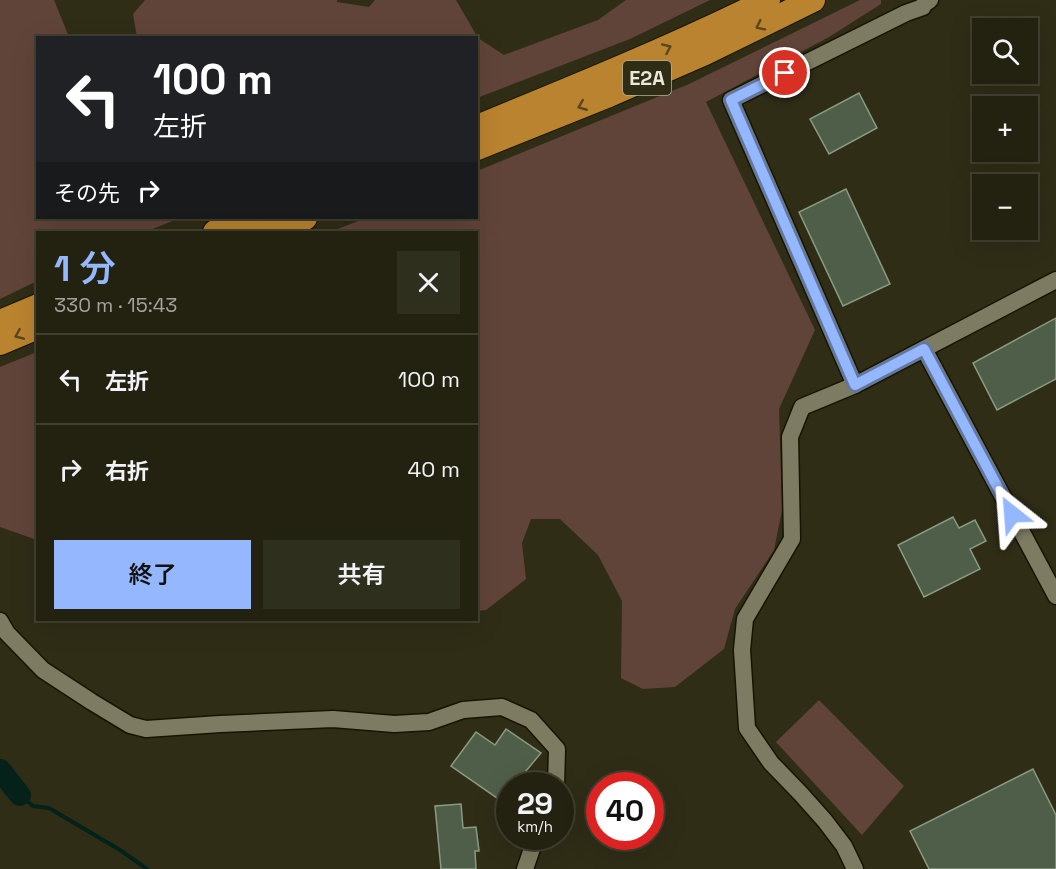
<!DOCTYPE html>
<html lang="ja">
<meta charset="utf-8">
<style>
body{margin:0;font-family:"Space Grotesk","Noto Sans JP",sans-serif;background:#2f2f1e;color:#f1f3f6;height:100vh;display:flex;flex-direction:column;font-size:22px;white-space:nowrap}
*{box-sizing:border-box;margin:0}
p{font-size:20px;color:#a3a49f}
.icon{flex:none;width:33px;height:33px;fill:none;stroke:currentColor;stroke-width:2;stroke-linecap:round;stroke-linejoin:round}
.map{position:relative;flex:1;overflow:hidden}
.details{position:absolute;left:36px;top:231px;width:442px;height:390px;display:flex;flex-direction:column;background:#232210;border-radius:0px;box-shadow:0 6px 24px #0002,0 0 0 2px #403f30}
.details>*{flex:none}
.banner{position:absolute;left:36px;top:36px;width:442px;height:183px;border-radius:0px;box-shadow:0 6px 24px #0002,0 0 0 2px #403f30;background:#202124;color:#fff;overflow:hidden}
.controls{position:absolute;left:972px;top:18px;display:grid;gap:12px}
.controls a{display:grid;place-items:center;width:66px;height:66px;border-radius:0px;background:#232210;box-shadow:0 6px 24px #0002,0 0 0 2px #403f30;font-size:30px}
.speed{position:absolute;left:496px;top:772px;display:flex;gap:12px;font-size:30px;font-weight:700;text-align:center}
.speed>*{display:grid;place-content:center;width:78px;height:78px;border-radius:50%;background:#232210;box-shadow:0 6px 24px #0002,0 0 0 2px #403f30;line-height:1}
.speed small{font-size:15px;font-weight:400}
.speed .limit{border:9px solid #d22;background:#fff;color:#111}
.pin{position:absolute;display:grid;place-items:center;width:51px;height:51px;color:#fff;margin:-26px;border:3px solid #fff;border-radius:50%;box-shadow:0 2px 6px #0007}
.me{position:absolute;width:66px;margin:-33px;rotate:332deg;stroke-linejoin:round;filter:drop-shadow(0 0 4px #0008)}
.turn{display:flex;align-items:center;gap:21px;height:126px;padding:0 18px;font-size:27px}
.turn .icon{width:78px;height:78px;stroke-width:2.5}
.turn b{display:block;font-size:42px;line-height:51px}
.then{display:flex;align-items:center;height:57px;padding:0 18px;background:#0003;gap:12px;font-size:22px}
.round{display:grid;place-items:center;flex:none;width:63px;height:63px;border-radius:0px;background:#2f2f1e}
.overview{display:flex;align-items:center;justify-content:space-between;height:102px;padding:0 18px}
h1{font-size:36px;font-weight:600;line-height:45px;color:#95b7fd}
.action{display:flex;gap:12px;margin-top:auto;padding:12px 18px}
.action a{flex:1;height:69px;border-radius:0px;background:#95b7fd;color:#111;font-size:24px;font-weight:600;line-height:69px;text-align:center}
.action a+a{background:#2f2f1e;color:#f1f3f6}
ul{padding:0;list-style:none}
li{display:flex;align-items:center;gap:18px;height:90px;padding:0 18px;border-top:2px solid #403f30}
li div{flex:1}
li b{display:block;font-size:22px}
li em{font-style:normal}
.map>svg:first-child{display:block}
.green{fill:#614439}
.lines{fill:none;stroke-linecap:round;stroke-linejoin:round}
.stream{stroke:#042219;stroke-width:4}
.river{stroke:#042219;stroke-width:22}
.building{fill:#4f5e49;stroke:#8a9b84;stroke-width:1.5}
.minor-casing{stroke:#171502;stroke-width:19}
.highway-casing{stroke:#171502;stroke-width:26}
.minor{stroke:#7d7c62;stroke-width:16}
.highway{stroke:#ba832f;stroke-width:24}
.oneway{stroke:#59471e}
.route-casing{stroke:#6177a4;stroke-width:15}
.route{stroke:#95b7fd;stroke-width:10}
.labels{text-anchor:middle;stroke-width:6;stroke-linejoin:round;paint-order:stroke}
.shield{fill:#2f2d16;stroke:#b1b19f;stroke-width:1.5}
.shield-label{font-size:20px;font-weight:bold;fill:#e9e9da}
</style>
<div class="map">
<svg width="1056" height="869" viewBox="0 0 1056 869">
<rect width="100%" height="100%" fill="#2f2d16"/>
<g class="green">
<path d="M0,0H54L69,37L38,38V218H180L145,232H38L37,281L0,299Z"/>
<path d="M145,0H337V2L369,7L375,0H456L478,38L504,55L598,20L626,0H710L630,39L477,98V38L137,37L133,14Z"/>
<path d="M860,0H881V4L829,37L706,102L815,330L779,409L782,510L774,550L735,609L724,649L675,687L643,689L621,678L622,601L598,555L560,519H531L522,543L526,579L486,610L477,611V232H330L366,218H477V171L689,84Z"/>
<path d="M37,352V540L0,527V367Z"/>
<path d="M819,700L904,786L862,835L776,742Z"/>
</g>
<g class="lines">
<path class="stream" d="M20,795L33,806L49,808L120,850L147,869"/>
<path class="river" d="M0,770L20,795"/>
</g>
<g class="building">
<path d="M859,93L877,128L829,154L810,119Z"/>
<path d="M846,189L890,284L843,306L799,212Z"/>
<path d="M1056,318V379L997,410L973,363Z"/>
<path d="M953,517L959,528L975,520L986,541L970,549L980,569L924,597L898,545Z"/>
<path d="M506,729L541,753L526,771L529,774L521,786H510V807L451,766L476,732L495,745Z"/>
<path d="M1033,769L1056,815V869H929L910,831Z"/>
<path d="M461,804L463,828L476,827L479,851H475L476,869H441L435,806Z"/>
</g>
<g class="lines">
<defs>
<g id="minor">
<path d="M924,349L1056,596"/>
<path d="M855,385L731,100L906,13L923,7L924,4L930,0"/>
<path d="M0,621L7,633L43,670L92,702L130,725L146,729L220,724L333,719L394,724L429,722L463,710L502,707L531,720L557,749L556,786"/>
<path d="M525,869L536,837"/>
<path d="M855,869L844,846L825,821L801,794L771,763L747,728L742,650L745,619L792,539L790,437L802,407L855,385L1056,280"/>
</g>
<g id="highway">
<path d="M477,127C575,87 673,47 768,0"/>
<path d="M477,148L609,95L705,53L813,0"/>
<path d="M215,232L253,218"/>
<path d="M267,232L305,218"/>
<path d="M0,322L38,306"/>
<path d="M0,343L38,327"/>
</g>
</defs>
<use href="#minor" class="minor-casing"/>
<use href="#highway" class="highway-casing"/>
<use href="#minor" class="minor"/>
<use href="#highway" class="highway"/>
</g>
<defs><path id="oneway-chevron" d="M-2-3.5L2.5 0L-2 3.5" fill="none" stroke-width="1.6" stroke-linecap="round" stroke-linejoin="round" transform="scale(1.5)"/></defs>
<g class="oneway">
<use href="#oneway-chevron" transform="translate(760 26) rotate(154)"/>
<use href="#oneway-chevron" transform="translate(667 48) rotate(-24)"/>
<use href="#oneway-chevron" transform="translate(582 106) rotate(158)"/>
<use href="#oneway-chevron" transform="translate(19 335) rotate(157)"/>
</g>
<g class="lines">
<defs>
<path id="route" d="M785,73L731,100L855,385L924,349L1012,514"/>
</defs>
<use href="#route" class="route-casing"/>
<use href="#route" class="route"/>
</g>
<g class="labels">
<rect class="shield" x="623" y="61" width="48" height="34" rx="4.5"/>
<g class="shield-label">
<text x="647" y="85">E2A</text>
</g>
</g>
</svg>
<div class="controls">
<a><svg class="icon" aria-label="search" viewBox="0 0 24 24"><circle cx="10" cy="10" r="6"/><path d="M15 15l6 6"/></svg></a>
<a>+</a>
<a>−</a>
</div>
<div class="speed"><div>29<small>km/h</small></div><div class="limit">40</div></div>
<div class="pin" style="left:785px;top:73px;background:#d93025"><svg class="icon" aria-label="arrive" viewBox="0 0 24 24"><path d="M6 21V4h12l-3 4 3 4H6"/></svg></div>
<svg class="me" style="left:1012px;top:514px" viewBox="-20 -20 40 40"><path d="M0-17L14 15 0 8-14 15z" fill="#95b7fd" stroke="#fff" stroke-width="4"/></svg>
<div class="banner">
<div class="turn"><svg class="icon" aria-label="left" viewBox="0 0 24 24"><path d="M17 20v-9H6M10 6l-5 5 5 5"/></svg><div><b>100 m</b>左折</div></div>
<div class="then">その先<svg class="icon" aria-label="right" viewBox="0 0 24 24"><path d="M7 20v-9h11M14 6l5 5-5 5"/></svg></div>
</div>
<section class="details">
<div class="overview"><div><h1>1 分</h1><p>330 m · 15:43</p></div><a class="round"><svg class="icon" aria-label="close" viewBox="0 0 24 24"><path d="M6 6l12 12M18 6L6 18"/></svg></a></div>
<ul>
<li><svg class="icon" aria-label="left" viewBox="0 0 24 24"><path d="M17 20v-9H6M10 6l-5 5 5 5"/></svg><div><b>左折</b></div><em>100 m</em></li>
<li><svg class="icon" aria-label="right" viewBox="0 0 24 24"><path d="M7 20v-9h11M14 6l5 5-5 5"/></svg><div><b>右折</b></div><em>40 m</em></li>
</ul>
<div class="action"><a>終了</a><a>共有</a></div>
</section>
</div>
